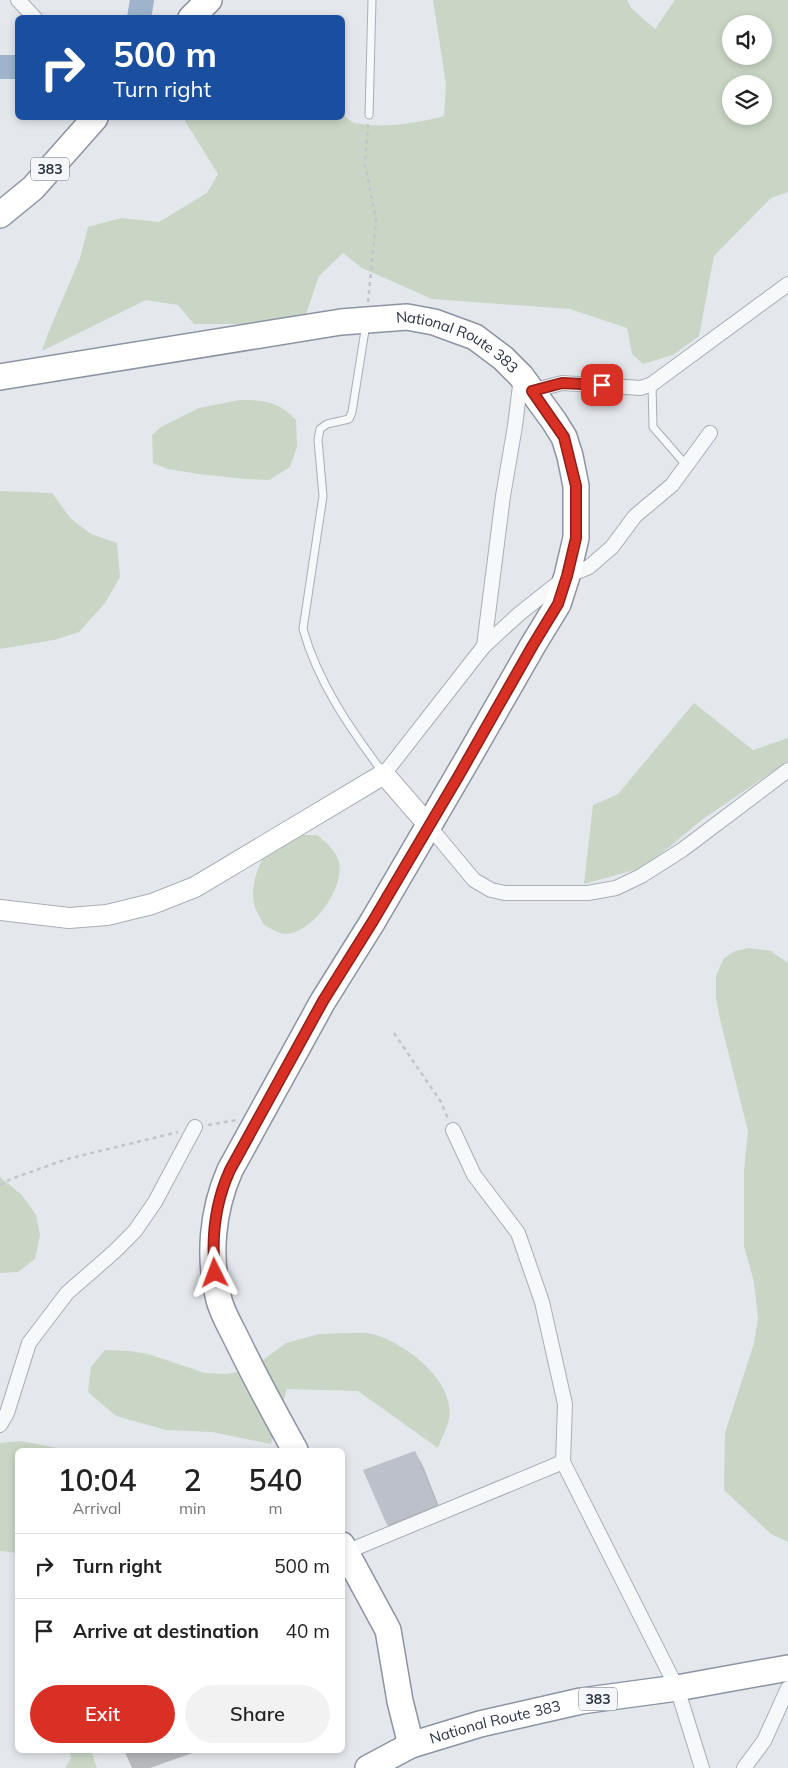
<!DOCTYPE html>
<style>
body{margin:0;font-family:Mulish,sans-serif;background:#f2f2f2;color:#222;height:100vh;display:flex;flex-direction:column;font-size:19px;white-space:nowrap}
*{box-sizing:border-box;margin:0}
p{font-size:16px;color:#767676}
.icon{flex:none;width:28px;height:28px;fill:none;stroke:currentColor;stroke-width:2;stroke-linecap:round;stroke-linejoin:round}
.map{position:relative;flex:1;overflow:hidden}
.panel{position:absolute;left:15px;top:1448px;width:330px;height:305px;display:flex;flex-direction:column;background:#fff;border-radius:8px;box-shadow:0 2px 8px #0003}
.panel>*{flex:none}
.hud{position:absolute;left:15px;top:15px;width:330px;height:105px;border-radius:8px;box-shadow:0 2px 8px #0003;background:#1a4fa0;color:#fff;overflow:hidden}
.tools{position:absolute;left:722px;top:15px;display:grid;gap:10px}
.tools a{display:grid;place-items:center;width:50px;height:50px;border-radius:50%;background:#fff;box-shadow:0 2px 8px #0003;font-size:25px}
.pin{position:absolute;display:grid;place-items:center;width:42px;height:42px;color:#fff;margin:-21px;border-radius:10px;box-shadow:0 2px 8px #0006}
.me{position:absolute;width:55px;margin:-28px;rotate:357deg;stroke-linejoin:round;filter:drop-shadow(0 0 4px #0008)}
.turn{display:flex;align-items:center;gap:18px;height:105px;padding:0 15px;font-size:22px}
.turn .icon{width:65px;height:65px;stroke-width:2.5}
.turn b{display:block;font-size:35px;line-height:42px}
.eta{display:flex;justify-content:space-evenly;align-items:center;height:85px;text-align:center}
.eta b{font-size:30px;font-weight:600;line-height:35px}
.action{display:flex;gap:10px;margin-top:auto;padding:10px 15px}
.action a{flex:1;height:58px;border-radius:30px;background:#d93025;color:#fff;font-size:20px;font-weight:600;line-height:58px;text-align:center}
.action a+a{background:#f2f2f2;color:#222}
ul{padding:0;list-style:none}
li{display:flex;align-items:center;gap:15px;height:65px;padding:0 15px;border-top:1px solid #e0e0e0}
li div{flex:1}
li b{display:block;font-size:19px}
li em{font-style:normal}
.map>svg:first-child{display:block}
.green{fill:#c9d6c5;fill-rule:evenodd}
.shadow{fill:#0003}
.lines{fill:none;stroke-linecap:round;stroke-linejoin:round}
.river{stroke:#9fb4cc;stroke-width:24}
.building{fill:#bbc0ca}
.lane-casing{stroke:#a9aeb7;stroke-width:9}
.street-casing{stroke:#a9aeb7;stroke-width:16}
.secondary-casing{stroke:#a9aeb7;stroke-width:22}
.highway-casing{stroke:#8b94a3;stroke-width:28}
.path{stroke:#c2c5cb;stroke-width:2.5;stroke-dasharray:4 4;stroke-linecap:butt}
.lane{stroke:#f7f8fa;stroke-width:7}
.street{stroke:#f7f8fa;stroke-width:14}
.secondary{stroke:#fff;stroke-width:20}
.highway{stroke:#fff;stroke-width:25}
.route-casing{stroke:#8d1f18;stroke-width:12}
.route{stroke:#d93025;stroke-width:9}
.labels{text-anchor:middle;stroke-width:4;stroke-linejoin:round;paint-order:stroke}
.shield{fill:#f4f6f9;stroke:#676e7b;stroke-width:1}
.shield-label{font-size:14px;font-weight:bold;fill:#2b3445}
.street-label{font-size:15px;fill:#2b3445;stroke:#f4f6f9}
</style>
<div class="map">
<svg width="788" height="1768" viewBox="0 0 788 1768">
<rect width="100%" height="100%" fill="#e4e7ec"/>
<g class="green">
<path d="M433,0H627L631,8L655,29L675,0H788V192L771,198L714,256L699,336L673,355L643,364L632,354L627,328L570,309L432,299L362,268L343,253L319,276L306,314L250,324H194L178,305L146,300L42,351L47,336L80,258L88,227L121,218L159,222L207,193L218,174L183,118H342L343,114C346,117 351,122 355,123C381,129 419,123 444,116L446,84ZM731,24H764V56H731ZM731,84H764V116H731Z"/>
<path d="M239,400C263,400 278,401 296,420L297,447L290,467L269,480L246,479L198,474L168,469L153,463L152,435L161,427L199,408Z"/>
<path d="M0,491L52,493L71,519L91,534L117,543L120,577L105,603L79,632L54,640L0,649Z"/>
<path d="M694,703L753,750L788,738V761L703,819L645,867L584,884L593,805L618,794Z"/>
<path d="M303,835H317C326,842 336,851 339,862C345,887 313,934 285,934C279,934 270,928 264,925C261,919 257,913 255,907C248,884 261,862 271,842Z"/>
<path d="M749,948L771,951L788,963V1542L771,1534L724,1490L725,1433L754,1343L758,1318L754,1282L744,1246V1170L748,1131L720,1019L716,998V976L724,958L735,951Z"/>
<path d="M0,1177L22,1195L36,1215L40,1235L35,1259L18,1272L0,1273Z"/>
<path d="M346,1333C354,1333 365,1332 373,1334C405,1343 456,1381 449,1419C447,1429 441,1439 438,1448L358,1391L287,1389L271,1444L212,1432L166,1430L116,1416L88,1392L91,1367L105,1350L130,1351L148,1354L205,1373L227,1374L251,1369L286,1343L319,1334Z"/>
<path d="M21,1441L67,1450H18L17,1553L0,1551V1443Z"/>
<path d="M70,1750H91L97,1768H65L71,1758Z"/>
</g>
<g class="shadow">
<path d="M415,1452L423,1466L444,1519L396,1539L388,1525L364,1471Z"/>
<path d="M124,1750H201L150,1768H132Z"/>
</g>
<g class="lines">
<g class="river">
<path d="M139,18L142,0"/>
<path d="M0,67H18"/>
</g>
</g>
<path class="building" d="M415,1451L437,1505L387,1525L363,1470Z"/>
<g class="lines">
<defs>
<g id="lane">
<path d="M369,115L372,0"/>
<path d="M366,324L352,412L349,419L327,424L320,429L318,440L323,496L303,629C318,683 351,730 384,774"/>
<path d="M652,384L653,427L686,465"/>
</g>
<g id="street">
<path d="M18,0L35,18"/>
<path d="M532,391L562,383L641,388L652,384L788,284"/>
<path d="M484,646L503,496L515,426L521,377"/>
<path d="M384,774L484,646L519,614L567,576L589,567L612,547L635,516L672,485L710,433"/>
<path d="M429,826L474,880L491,890L505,893H588L616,888L641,876L682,850L788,770"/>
<path d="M453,1130L474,1175L518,1233L542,1302L565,1404L563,1462L677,1688L702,1768"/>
<path d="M0,1425L7,1413L29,1343L67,1293L114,1252L135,1231L155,1202L195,1127"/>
<path d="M346,1552L563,1462"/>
<path d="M744,1768L764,1741L788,1688"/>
</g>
<path id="secondary" d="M0,910L69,918L107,915L152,904L195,887L384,774L429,826"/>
<g id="highway">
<path d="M191,18L209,0"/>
<path d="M0,215L33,188L95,118"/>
<path id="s1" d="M0,377L341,322L407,317L434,322L475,337L503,358L521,376L554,421L564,437L570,456L576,486V538L567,576L558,604L533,645L467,760L373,921L323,1001L230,1170C212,1211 208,1257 219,1300C223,1315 232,1329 238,1342C256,1379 275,1414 295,1450"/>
<path d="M342,1545L388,1630L400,1701L411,1745"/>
<path id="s2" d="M368,1768L411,1745L480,1724L581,1701L677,1688L788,1668"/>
</g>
</defs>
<use href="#lane" class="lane-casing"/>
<use href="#street" class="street-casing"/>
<use href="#secondary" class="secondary-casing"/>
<use href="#highway" class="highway-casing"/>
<g class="path">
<path d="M368,302L376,220L365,165L368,124"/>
<path d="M394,1033L441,1102L448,1119"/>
<path d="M208,1125L237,1120"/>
<path d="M0,1185L11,1179L67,1159L178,1132"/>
</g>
<use href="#lane" class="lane"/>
<use href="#street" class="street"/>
<use href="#secondary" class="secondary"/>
<use href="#highway" class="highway"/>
</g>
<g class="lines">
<defs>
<path id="route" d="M215,1273C211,1237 215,1203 230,1170L323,1001L373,921L458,777L533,645L558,604L567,576L576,538V486L564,437L532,391L562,383L602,385"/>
</defs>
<use href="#route" class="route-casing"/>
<use href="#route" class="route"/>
</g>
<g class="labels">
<g class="shield">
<rect x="31" y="157.5" width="38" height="23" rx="4"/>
<rect x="579" y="1687.5" width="38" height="23" rx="4"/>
</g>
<g class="shield-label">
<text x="50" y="174">383</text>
<text x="598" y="1704">383</text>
</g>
<g class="street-label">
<text dy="5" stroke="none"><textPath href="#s1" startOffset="468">National Route 383</textPath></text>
<text dy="5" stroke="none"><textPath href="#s2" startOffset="136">National Route 383</textPath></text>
</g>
</g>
</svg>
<div class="tools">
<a><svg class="icon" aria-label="sound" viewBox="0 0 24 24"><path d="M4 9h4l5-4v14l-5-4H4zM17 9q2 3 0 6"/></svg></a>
<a><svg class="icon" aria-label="layers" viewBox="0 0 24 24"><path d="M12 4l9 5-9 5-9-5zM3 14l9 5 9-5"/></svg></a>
</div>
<div class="pin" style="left:602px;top:385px;background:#d93025"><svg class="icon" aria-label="arrive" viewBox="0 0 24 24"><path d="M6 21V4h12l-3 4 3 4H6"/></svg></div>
<svg class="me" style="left:215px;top:1273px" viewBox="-20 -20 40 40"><path d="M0-17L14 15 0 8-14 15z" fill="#d93025" stroke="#fff" stroke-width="4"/></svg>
<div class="hud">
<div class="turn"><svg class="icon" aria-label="right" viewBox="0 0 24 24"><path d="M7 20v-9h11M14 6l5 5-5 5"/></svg><div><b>500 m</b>Turn right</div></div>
</div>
<section class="panel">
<div class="eta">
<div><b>10:04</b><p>Arrival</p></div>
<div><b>2</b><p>min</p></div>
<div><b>540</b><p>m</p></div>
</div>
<ul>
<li><svg class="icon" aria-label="right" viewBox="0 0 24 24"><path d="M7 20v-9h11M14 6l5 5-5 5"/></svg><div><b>Turn right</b></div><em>500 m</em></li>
<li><svg class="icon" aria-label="arrive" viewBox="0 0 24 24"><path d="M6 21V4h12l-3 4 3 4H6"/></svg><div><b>Arrive at destination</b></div><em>40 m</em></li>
</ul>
<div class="action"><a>Exit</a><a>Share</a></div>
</section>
</div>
